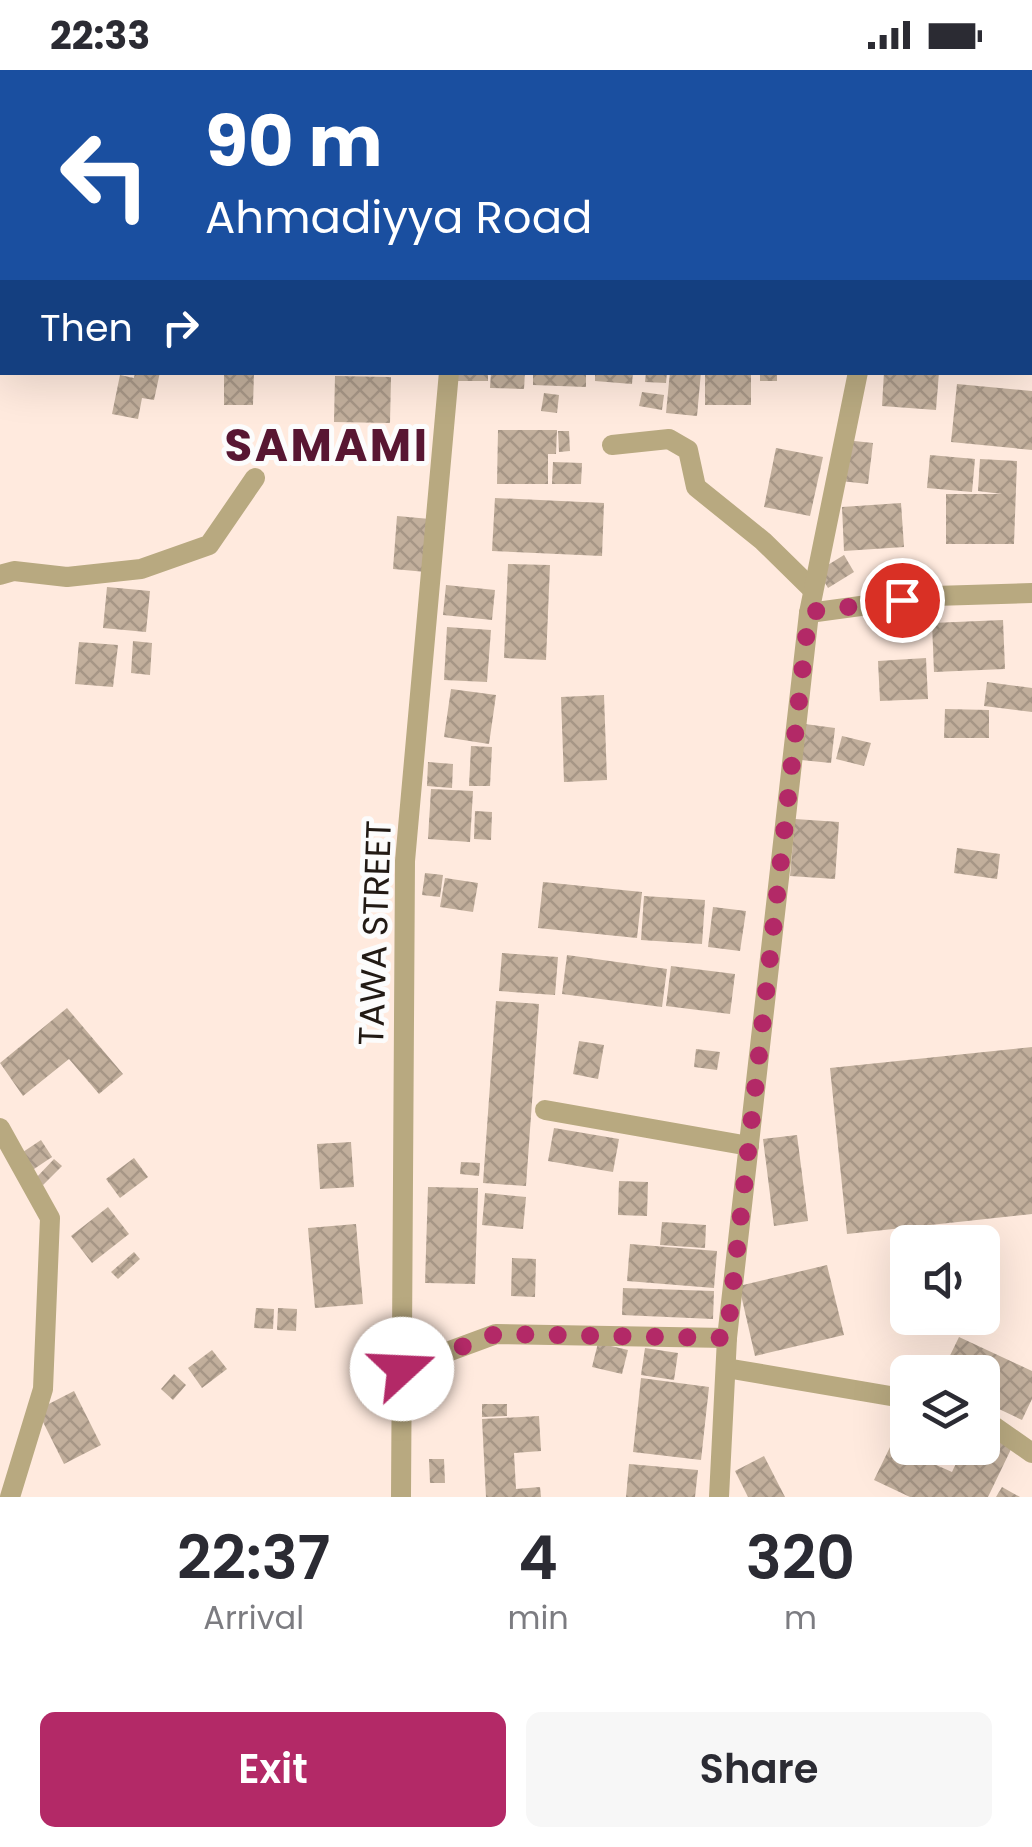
<!DOCTYPE html>
<style>
body{margin:0;font-family:Poppins,sans-serif;background:#f7f7f7;color:#2b2b33;height:100vh;display:flex;flex-direction:column;font-size:38px;white-space:nowrap}
*{box-sizing:border-box;margin:0}
p{font-size:32px;color:#7c7c81}
.icon{flex:none;width:55px;height:55px;fill:none;stroke:currentColor;stroke-width:2;stroke-linecap:round;stroke-linejoin:round}
.map{position:relative;height:1427px;overflow:hidden}
.details{display:flex;flex-direction:column;background:#fff;flex:1}
.details>*{flex:none}
.top-card{position:absolute;left:0px;top:0px;width:1032px;height:305px;box-shadow:0 10px 40px #0002;background:#1a4fa0;color:#fff;overflow:hidden}
.tools{position:absolute;left:890px;top:1155px;display:grid;gap:20px}
.tools a{display:grid;place-items:center;width:110px;height:110px;border-radius:15px;background:#fff;box-shadow:0 10px 40px #0002;font-size:50px}
.pin{position:absolute;display:grid;place-items:center;width:85px;height:85px;color:#fff;margin:-42px;border:5px solid #fff;border-radius:50%;box-shadow:0 2px 10px #0007}
.me{position:absolute;width:110px;margin:-55px;rotate:70deg;stroke-linejoin:round;filter:drop-shadow(0 0 8px #0008)}
.turn{display:flex;align-items:center;gap:35px;height:210px;padding:0 40px;font-size:45px}
.turn .icon{width:130px;height:130px;stroke-width:2.5}
.turn b{display:block;font-size:70px;line-height:85px}
.then{display:flex;align-items:center;height:95px;padding:0 40px;background:#0003;gap:20px;font-size:38px}
.eta{display:flex;justify-content:space-evenly;align-items:center;height:170px;text-align:center}
.eta b{font-size:60px;font-weight:600;line-height:70px}
.cta{display:flex;gap:20px;margin-top:auto;padding:20px 40px}
.cta a{flex:1;height:115px;border-radius:15px;background:#b32967;color:#fff;font-size:40px;font-weight:600;line-height:115px;text-align:center}
.cta a+a{background:#f7f7f7;color:#2b2b33}
.status{display:flex;justify-content:space-between;align-items:center;height:70px;padding:0 50px;background:#fff;direction:ltr}
.status svg{height:28px;fill:currentColor}
.map>svg:first-child{display:block}
.building{fill:url(#building-cross-hatch)}
.lines{fill:none;stroke-linecap:round;stroke-linejoin:round}
.minor{stroke:#b8a980;stroke-width:20}
.route{stroke:#b32967;stroke-width:18;stroke-dasharray:0 32.4}
.labels{text-anchor:middle;stroke-width:10;stroke-linejoin:round;paint-order:stroke}
.street-label{font-size:35px;fill:#221a14;stroke:#fcfcfc}
.district-label{font-size:45px;font-weight:bold;letter-spacing:2.5px;fill:#581632;stroke:#fcfcfc}
</style>
<div class="status"><b>22:33</b><svg viewBox="0 0 49 12"><path d="M0 12V9h3v3zM5 12V6h3v6zM10 12V3h3v9zM15 12V0h3v12zM26 1h20v11H26zM47 4h2v5h-2z"/></svg></div>
<div class="map">
<svg width="1032" height="1427" viewBox="0 0 1032 1427">
<defs>
<pattern id="building-cross-hatch" width="8" height="8" patternUnits="userSpaceOnUse" patternTransform="scale(2.5)"><rect width="8" height="8" fill="#c2af9c"/><path d="M0 0l8 8M0 8l8-8" fill="none" stroke="#a69686"/></pattern>
</defs>
<rect width="100%" height="100%" fill="#ffeade"/>
<g class="building">
<path d="M135,302H160L154,330L142,328L138,349L112,344L120,305L134,308Z"/>
<path d="M224,302H254L253,335H224Z"/>
<path d="M458,302H488V311H457Z"/>
<path d="M491,302H525L524,319L490,318Z"/>
<path d="M533,302H586V317L533,315Z"/>
<path d="M595,302H633L632,314L595,311Z"/>
<path d="M646,302H667L666,313L645,312Z"/>
<path d="M670,302H701L697,346L666,343Z"/>
<rect x="705" y="302" width="46" height="33"/>
<rect x="760" y="302" width="17" height="9"/>
<path d="M884,302H939L936,340L882,336Z"/>
<path d="M335,306L391,307L390,353L334,352Z"/>
<path d="M957,314L1032,321V380L951,372Z"/>
<path d="M642,322L664,325L662,340L639,336Z"/>
<path d="M544,323L559,325L557,343L541,341Z"/>
<path d="M498,360H557L556,384H548V414H497Z"/>
<path d="M558,361H569L570,381L559,382Z"/>
<path d="M845,370L873,373L868,414L841,411Z"/>
<path d="M776,378L823,387L810,446L764,437Z"/>
<path d="M930,385L975,389L972,422L927,418Z"/>
<path d="M980,389L1017,391L1014,474H946V424H1002L978,421Z"/>
<path d="M553,392L582,393L581,414H552Z"/>
<path d="M495,428L604,433L602,486L492,481Z"/>
<path d="M901,433L904,477L844,481L842,437Z"/>
<path d="M397,446L430,449L426,502L393,499Z"/>
<path d="M844,485L854,502L828,518L818,501Z"/>
<path d="M508,494L550,495L546,590L504,588Z"/>
<path d="M446,515L495,520L492,550L443,545Z"/>
<path d="M107,517L150,521L146,562L103,558Z"/>
<path d="M1003,550L1005,599L934,602L932,553Z"/>
<path d="M447,557L491,560L487,612L444,610Z"/>
<path d="M133,571L152,573L150,605L131,603Z"/>
<path d="M79,572L118,575L113,617L75,614Z"/>
<path d="M926,588L928,629L880,631L878,591Z"/>
<path d="M987,612L1032,618V642L984,636Z"/>
<path d="M451,619L496,625L489,674L444,667Z"/>
<path d="M604,625L607,710L564,712L561,627Z"/>
<path d="M945,639L989,640V668H944Z"/>
<path d="M805,654L835,658L831,693L801,690Z"/>
<path d="M842,666L871,673L864,696L836,689Z"/>
<path d="M471,676L492,677L490,716H469Z"/>
<path d="M428,692L453,694L452,718L427,716Z"/>
<path d="M431,719L473,721L470,772L428,769Z"/>
<path d="M475,741L492,742L491,770L474,769Z"/>
<path d="M795,749L839,752L835,809L790,806Z"/>
<path d="M957,778L1000,784L997,809L954,803Z"/>
<path d="M425,803L443,805L440,827L422,825Z"/>
<path d="M445,808L478,813L473,842L440,837Z"/>
<path d="M543,812L642,822L637,868L538,858Z"/>
<path d="M644,826L705,830L702,874L641,870Z"/>
<path d="M713,837L746,841L740,881L708,877Z"/>
<path d="M502,883L558,887L555,925L499,921Z"/>
<path d="M567,885L667,899L662,937L562,924Z"/>
<path d="M671,896L735,904L730,944L666,936Z"/>
<path d="M496,931L539,934L526,1116L483,1113Z"/>
<path d="M67,938L123,1004L99,1024L69,989L23,1026L0,993Z"/>
<path d="M579,971L604,975L598,1009L573,1004Z"/>
<path d="M1032,977V1144L847,1164L830,998Z"/>
<path d="M696,979L720,982L717,1000L694,997Z"/>
<path d="M554,1058L619,1069L613,1102L548,1091Z"/>
<path d="M797,1065L808,1151L774,1156L763,1069Z"/>
<path d="M41,1070L52,1087L28,1103L17,1086Z"/>
<path d="M351,1072L354,1117L320,1119L317,1074Z"/>
<path d="M134,1088L148,1107L120,1128L106,1109Z"/>
<path d="M54,1089L62,1096L43,1115L36,1108Z"/>
<path d="M461,1092L480,1093L479,1106L460,1104Z"/>
<path d="M619,1111L648,1112L647,1146L618,1145Z"/>
<path d="M428,1117L478,1118L475,1214L425,1213Z"/>
<path d="M485,1123L526,1127L523,1159L482,1155Z"/>
<path d="M108,1137L129,1164L92,1193L71,1166Z"/>
<path d="M662,1152L706,1155L705,1178L660,1175Z"/>
<path d="M356,1154L363,1234L315,1238L308,1158Z"/>
<path d="M630,1174L717,1181L714,1218L627,1211Z"/>
<path d="M134,1182L140,1189L118,1209L111,1202Z"/>
<path d="M512,1188L536,1189L535,1227L511,1226Z"/>
<path d="M827,1195L844,1265L755,1286L739,1216Z"/>
<path d="M898,1205L908,1206V1248L896,1247Z"/>
<path d="M623,1218L714,1221L713,1249L622,1245Z"/>
<path d="M256,1238L274,1239L273,1259L254,1258Z"/>
<path d="M278,1238L297,1239L296,1261L277,1260Z"/>
<path d="M959,1267L1032,1301V1329L1022,1350L982,1331V1302H942Z"/>
<path d="M598,1273L628,1280L622,1304L592,1297Z"/>
<path d="M645,1278L678,1283L674,1310L641,1305Z"/>
<path d="M212,1280L227,1299L202,1318L188,1298Z"/>
<path d="M174,1304L186,1315L173,1330L161,1319Z"/>
<path d="M641,1308L709,1317L701,1390L633,1382Z"/>
<path d="M74,1321L101,1375L64,1394L37,1340Z"/>
<path d="M482,1334H507V1346L482,1347Z"/>
<path d="M539,1346L541,1381L514,1383L516,1419L540,1417L541,1427H486L482,1349Z"/>
<path d="M982,1359L1014,1373L988,1427H910L874,1410L891,1375L952,1402L963,1378H982Z"/>
<path d="M764,1386L785,1427H748L735,1401Z"/>
<path d="M429,1389H444L445,1413H430Z"/>
<path d="M629,1394L698,1400L695,1427H626Z"/>
<path d="M1002,1417L1020,1427H996Z"/>
</g>
<g class="lines">
<g class="minor">
<path d="M933,0L954,2"/>
<path d="M468,2V0"/>
<path d="M900,2L901,0"/>
<path d="M1030,12H1032"/>
<path d="M0,166H2"/>
<path d="M1030,240H1032"/>
<path d="M612,375L669,369L688,380L696,417L763,471L813,520"/>
<path d="M0,505L14,501L67,507L141,499L209,475L255,408"/>
<path d="M809,543L934,526L1032,523"/>
<path d="M545,1040L749,1076"/>
<path d="M0,1058L50,1148L43,1319L10,1427"/>
<path d="M726,1298L908,1329"/>
<path d="M401,1299L496,1264L727,1268"/>
<path d="M982,1348L1032,1383"/>
<path d="M401,1427L405,791L449,302"/>
<path d="M719,1427L727,1268L809,543L858,302"/>
</g>
</g>
<g class="lines">
<path class="route" d="M402,1299L496,1264L727,1268L809,542L902,530"/>
</g>
<g class="labels">
<g class="street-label">
<text transform="translate(375 863) rotate(-88)" y="12">TAWA STREET</text>
</g>
<g class="district-label">
<text x="327" y="391">SAMAMI</text>
</g>
</g>
</svg>
<div class="tools">
<a><svg class="icon" aria-label="sound" viewBox="0 0 24 24"><path d="M4 9h4l5-4v14l-5-4H4zM17 9q2 3 0 6"/></svg></a>
<a><svg class="icon" aria-label="layers" viewBox="0 0 24 24"><path d="M12 4l9 5-9 5-9-5zM3 14l9 5 9-5"/></svg></a>
</div>
<div class="pin" style="left:902px;top:530px;background:#d93025"><svg class="icon" aria-label="arrive" viewBox="0 0 24 24"><path d="M6 21V4h12l-3 4 3 4H6"/></svg></div>
<svg class="me" style="left:402px;top:1299px" viewBox="-20 -20 40 40"><circle r="19" fill="#fff"/><path d="M0-13L10 11 0 6-10 11z" fill="#b32967"/></svg>
<div class="top-card">
<div class="turn"><svg class="icon" aria-label="left" viewBox="0 0 24 24"><path d="M17 20v-9H6M10 6l-5 5 5 5"/></svg><div><b>90 m</b>Ahmadiyya Road</div></div>
<div class="then">Then<svg class="icon" aria-label="right" viewBox="0 0 24 24"><path d="M7 20v-9h11M14 6l5 5-5 5"/></svg></div>
</div>
</div>
<section class="details">
<div class="eta">
<div><b>22:37</b><p>Arrival</p></div>
<div><b>4</b><p>min</p></div>
<div><b>320</b><p>m</p></div>
</div>
<div class="cta"><a>Exit</a><a>Share</a></div>
</section>
